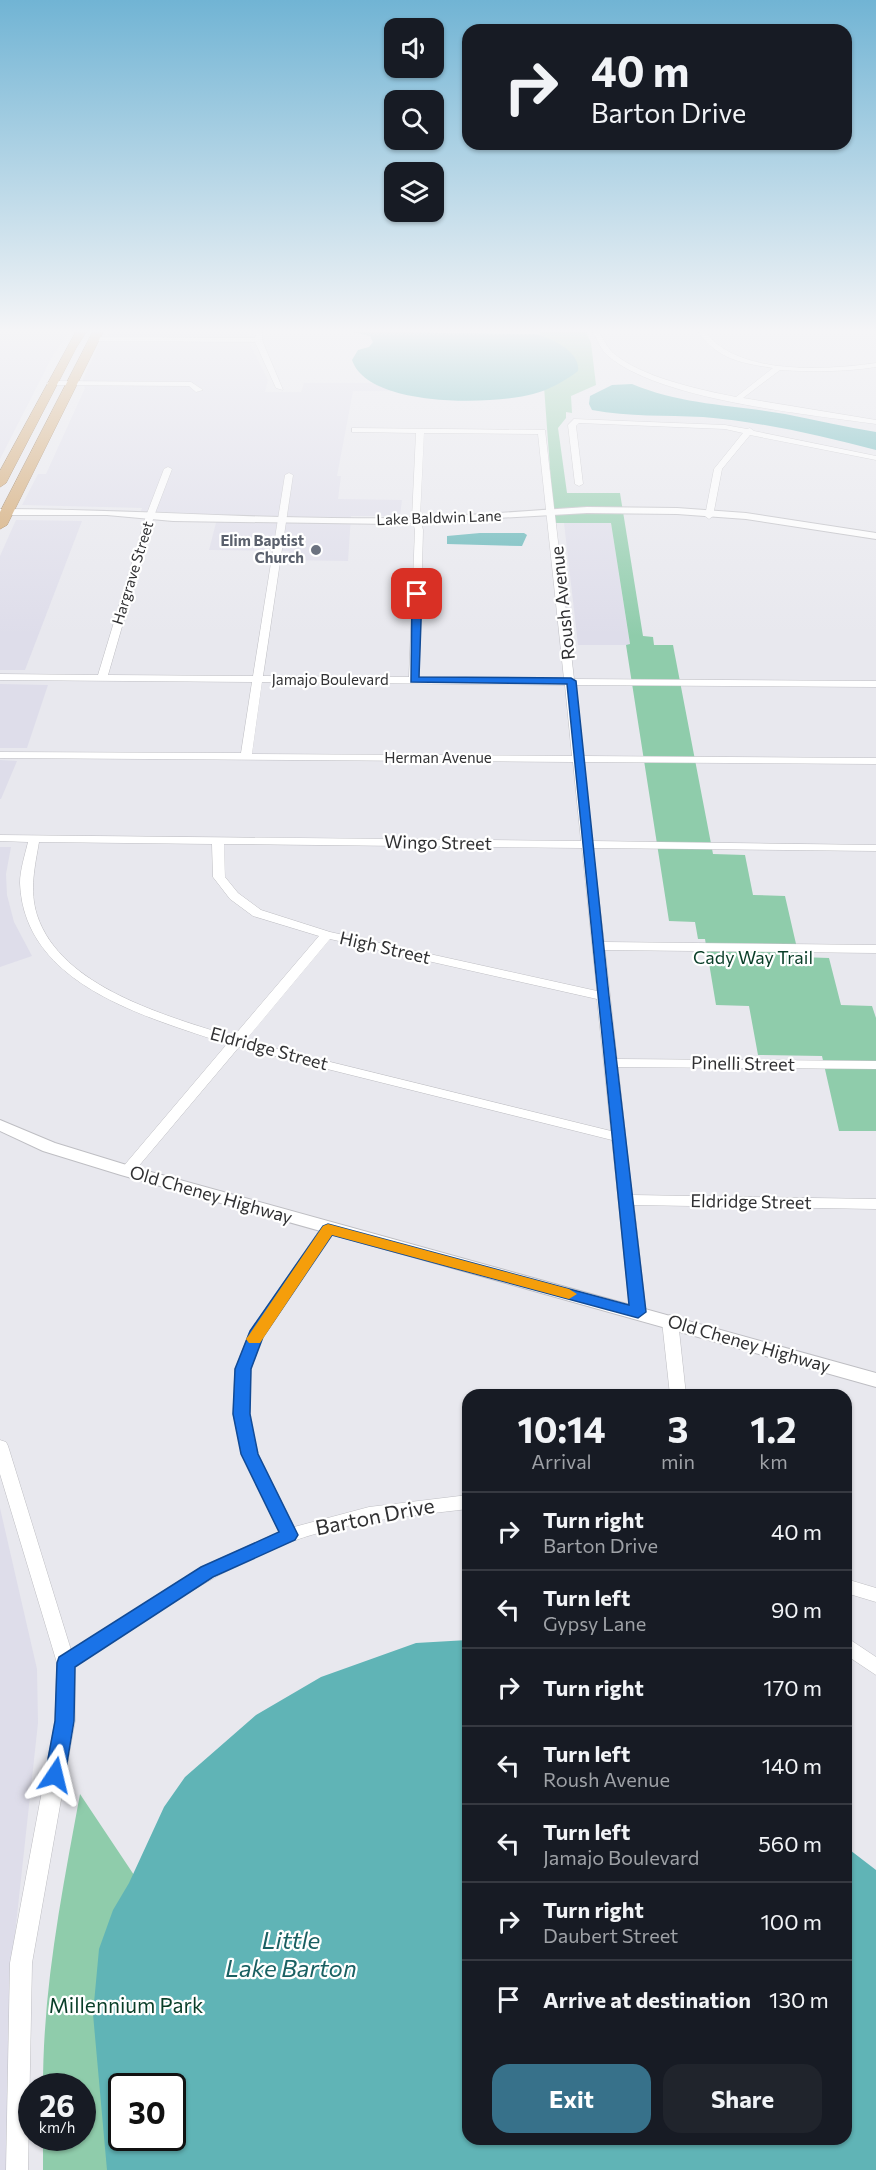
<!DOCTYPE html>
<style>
body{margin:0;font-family:Commissioner,sans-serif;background:#20242c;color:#f1f3f6;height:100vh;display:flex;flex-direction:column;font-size:22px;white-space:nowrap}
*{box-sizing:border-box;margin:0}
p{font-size:20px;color:#9ea1a6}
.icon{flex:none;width:33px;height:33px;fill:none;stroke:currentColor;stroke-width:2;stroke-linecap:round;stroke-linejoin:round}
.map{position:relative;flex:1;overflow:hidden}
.drawer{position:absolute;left:462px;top:1389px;width:390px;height:756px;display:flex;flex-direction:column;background:#171b24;border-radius:18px;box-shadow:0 2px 4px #0004}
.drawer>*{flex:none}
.guide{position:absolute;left:462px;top:24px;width:390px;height:126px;border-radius:18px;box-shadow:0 2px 4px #0004;background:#171b24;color:#f1f3f6;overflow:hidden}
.fabs{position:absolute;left:384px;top:18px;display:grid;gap:12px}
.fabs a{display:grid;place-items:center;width:60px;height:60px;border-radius:12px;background:#171b24;box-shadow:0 2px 4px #0004;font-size:30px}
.speed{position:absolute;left:18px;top:2073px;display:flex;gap:12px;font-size:30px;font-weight:700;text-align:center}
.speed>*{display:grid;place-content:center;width:78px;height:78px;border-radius:50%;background:#171b24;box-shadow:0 2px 4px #0004;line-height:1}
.speed small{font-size:15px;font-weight:400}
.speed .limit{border:3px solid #111;border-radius:9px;background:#fff;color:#111}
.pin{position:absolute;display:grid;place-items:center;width:51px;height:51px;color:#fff;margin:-26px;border-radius:12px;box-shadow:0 3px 9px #0006}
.me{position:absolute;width:66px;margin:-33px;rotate:10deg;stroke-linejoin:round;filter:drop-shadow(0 0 4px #0008)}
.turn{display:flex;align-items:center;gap:21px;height:126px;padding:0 30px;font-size:27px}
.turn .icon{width:78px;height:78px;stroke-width:2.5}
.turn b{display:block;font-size:42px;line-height:51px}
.eta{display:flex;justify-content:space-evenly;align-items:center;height:102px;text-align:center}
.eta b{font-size:36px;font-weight:700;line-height:42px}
.primary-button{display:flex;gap:12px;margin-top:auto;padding:12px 30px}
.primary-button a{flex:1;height:69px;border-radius:18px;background:#37718a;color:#fff;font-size:24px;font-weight:700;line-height:69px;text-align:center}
.primary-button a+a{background:#20242c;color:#f1f3f6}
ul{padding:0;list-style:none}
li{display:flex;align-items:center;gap:18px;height:78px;padding:0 30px;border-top:2px solid #363941}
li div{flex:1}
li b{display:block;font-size:22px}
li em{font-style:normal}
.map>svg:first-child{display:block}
.built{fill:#deddea}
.green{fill:#8fccab;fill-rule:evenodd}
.water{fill:#60b4b6;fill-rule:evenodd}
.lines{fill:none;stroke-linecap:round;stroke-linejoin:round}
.minor-casing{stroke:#bebec3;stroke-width:1}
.tertiary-casing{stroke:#bebec3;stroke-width:2}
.trunk-casing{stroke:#916b3d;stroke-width:1}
.minor{fill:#fff;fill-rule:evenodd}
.tertiary{fill:#fff;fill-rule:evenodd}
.trunk{fill:#d0a268;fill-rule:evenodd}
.route{fill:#1a73e8;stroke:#114b97;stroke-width:1.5}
.slow{fill:#f59e0b}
.worship-dot{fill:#6b7280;stroke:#fff;stroke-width:2}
.labels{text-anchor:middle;stroke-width:4.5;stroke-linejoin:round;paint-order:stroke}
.far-street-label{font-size:15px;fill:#313133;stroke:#fff}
.far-worship-label{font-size:15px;font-weight:bold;fill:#5b616d;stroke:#fff;text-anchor:end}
.street-label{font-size:18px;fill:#313133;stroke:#fff}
.park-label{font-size:18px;fill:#093e28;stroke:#fff}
.near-street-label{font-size:21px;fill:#313133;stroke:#fff}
.near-park-label{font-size:21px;fill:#093e28;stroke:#fff}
.near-water-label{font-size:24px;font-style:italic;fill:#1a6062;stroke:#fff}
</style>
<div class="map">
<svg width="876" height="2170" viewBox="0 0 876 2170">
<rect width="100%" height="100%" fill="#e8e8ee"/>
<g class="built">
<path d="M0,332H69L52,357L0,459Z"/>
<path d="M112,332H249L248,340L268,380L265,392H301L304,383H391V391H353L337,476H341L338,499L402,500L400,516H351L348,561L288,560L289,551L209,550L218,515L140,514L142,508L22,505L38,474H46L85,388L83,379L100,342Z"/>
<path d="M16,520L82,521L25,670H0V556Z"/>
<path d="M564,523H611L630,645H578Z"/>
<path d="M0,684L48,685L27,748H0Z"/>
<path d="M0,760L17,761L1,799H0Z"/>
<path d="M0,847H11L6,874L7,895L14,922L32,956L0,967Z"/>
<path d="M0,1508L37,1669L38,1723L9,1989L7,2170H0Z"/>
</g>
<g class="green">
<path d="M540,332H586L591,343L596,385L571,396L572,413L566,412V418L558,428L567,493H620L643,636L653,637L654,645H673L713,854L745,855L753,895L785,896L799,957L829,958L841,1005L872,1006L876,1018V1131H839L822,1056L758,1055L749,1006L716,1005L705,939H698L695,922L669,921L626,645L630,644L611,523H554Z"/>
<path d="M80,1794L302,2127L304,2170H43V2138H82V2086H43C43,1987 62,1892 80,1794ZM122,2086H172V2138H122Z"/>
</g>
<g class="water">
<path d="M353,332L536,334C551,338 581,352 578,371C565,381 549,390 533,394C493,405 368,408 352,360L358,350L369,347L373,342L370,336Z"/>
<path d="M632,384C682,405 734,405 785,414C816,420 846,427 876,432V450C819,435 762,422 703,417C666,415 629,417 592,410L589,404L590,396L612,385Z"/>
<path d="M480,533H524L527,535L522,546L447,544V536Z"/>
<path d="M468,1640V2139H846V1847L876,1870V2170H107L93,2014L99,1949L113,1910L129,1883L164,1807L185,1777L256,1715L321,1677L416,1643ZM172,2086V2138H122V2086Z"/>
</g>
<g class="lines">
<defs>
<g id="minor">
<path d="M256,332H262V340L283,390L276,388L255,342L92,341L88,339L92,337L255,338Z"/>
<path d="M593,332H599C603,338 607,347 612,352C639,377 701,390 736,397L773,368C740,363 718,359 698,332H705C739,376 826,370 876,363V367C844,372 812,372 780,370L743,398L876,420V424C807,414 658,400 607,355C601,350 597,339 593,332Z"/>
<path d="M51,381L191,382L203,390L196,392L189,386L48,385L47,383Z"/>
<path d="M574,419L725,425L747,429L750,428L754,431L876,456V460L750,435L722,469L713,516L709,519L705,516L714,469L743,433L725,429L579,423L576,426L583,484L579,486L575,484L568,425Z"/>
<path d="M352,428L545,430L574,679L876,681V687L575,685L583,756L876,758V764L583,762L592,841L876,845V851L593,848L604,942L876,945V953L605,950L617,1059L876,1061V1069L618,1067L632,1195L876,1199V1209L634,1205L646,1312L643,1316H633L630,1312L612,1140L239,1047L132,1174H122L120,1171L122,1168L227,1044C148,1017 24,986 20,883C20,870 25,855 28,842L0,841V835L581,841L573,762L0,758V752L241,753L252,682L0,680V674L98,675L146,516L164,469L168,467L172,469L154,516L108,675L253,676L285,475L289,473L293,475L263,676L409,677L415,530L412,518L416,433L355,432H352ZM424,433L538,434L564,679L419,677L423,530L420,518ZM262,682L565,685L572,756L252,754ZM39,842L212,844L213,877L230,899L253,916L319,936L233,1037C168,1016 61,988 37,915C29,890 35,866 39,842ZM224,844L582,848L597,991L330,932L261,910L238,893L225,877ZM330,939L597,999L611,1131L245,1041Z"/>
<path d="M328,1224L333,1225L335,1229L263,1336L251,1369L249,1414L258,1454L294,1527L369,1507L468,1495V1509C409,1516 349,1521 293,1541C214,1570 145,1621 75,1667V1721L32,1963L28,2170H6L10,1963L55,1721L57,1663L0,1474V1440L6,1442L8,1446L71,1650L201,1567L279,1532L242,1454L233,1414L235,1369L250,1331L323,1225Z"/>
<path d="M670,1315L675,1317L678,1321L686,1395H670L662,1321L665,1317Z"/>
<path d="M846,1579L876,1588V1602L846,1593Z"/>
<path d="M846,1637L876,1657V1675L846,1655Z"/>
</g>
<g id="tertiary">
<path d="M587,507L677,508L746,513L876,533V539L746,519L677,514L587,513L392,524L173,521L107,515H0V509C131,509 261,520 391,518C457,517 522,511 587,507Z"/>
<path d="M0,1120L55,1143L133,1167L876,1373V1387L121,1175L43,1151L0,1131Z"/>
</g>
<g id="trunk">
<path d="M76,332H86L76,348L6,483L0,487V471Z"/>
<path d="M93,332H103L7,525L0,529V512Z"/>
</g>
</defs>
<use href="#minor" class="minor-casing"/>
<use href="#tertiary" class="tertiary-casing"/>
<use href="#trunk" class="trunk-casing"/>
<use href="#minor" class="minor"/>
<use href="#tertiary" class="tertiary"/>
<use href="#trunk" class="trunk"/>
</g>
<linearGradient id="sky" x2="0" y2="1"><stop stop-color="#71b4d4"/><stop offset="0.52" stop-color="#f5f5f7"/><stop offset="1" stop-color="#f5f5f7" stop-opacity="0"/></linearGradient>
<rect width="876" height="636" fill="url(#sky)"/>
<path class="route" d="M417,592L422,594L419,677L571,678L576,681L609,996L646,1312L638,1318L332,1235L263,1337L251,1369L250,1414L258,1454L298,1535L295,1540L213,1577L75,1667L74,1721L65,1775L62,1781L55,1784L48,1781L45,1775L55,1721L57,1663L59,1657L201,1567L279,1532L241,1454L233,1414L235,1369L250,1331L323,1226L328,1224L629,1305L567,684L411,682L412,594Z"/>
<path class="slow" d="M328,1224L569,1289L577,1294L569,1299L332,1235L260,1343H249L246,1339L249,1335L323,1226Z"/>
<circle class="worship-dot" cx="316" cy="550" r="6"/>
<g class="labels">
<g class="far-street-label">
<text transform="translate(439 518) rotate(-2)" y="5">Lake Baldwin Lane</text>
<text transform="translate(133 573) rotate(-73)" y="5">Hargrave Street</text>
<text x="330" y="685">Jamajo Boulevard</text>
<text x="438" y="763">Herman Avenue</text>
</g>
<g class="far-worship-label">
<text x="304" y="546">Elim Baptist<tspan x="304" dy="17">Church</tspan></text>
</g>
<g class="street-label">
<text transform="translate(563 603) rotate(-96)" y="6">Roush Avenue</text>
<text transform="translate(438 843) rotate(1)" y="6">Wingo Street</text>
<text transform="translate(385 948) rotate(13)" y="6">High Street</text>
<text transform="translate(269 1049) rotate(15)" y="6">Eldridge Street</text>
<text transform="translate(743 1064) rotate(1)" y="6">Pinelli Street</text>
<text transform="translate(211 1195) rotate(16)" y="6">Old Cheney Highway</text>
<text transform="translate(751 1202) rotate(1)" y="6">Eldridge Street</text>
<text transform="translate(749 1344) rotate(16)" y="6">Old Cheney Highway</text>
</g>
<g class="park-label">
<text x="753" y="964">Cady Way Trail</text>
</g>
<g class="near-street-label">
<text transform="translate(375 1517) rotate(-11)" y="7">Barton Drive</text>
</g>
<g class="near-park-label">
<text x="126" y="2013">Millennium Park</text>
</g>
<g class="near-water-label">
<text x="291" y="1949">Little<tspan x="291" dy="28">Lake Barton</tspan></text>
</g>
</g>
</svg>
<div class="fabs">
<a><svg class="icon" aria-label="sound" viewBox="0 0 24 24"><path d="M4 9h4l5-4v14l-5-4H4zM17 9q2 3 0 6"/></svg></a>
<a><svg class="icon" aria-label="search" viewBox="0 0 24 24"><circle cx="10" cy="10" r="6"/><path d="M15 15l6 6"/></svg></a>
<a><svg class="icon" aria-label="layers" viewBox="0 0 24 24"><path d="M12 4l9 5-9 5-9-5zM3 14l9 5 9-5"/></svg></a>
</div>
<div class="speed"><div>26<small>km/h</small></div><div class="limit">30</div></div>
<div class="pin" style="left:417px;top:594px;background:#d93025"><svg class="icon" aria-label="arrive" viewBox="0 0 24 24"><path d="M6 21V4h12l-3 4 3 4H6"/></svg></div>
<svg class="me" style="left:55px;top:1775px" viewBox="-20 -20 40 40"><path d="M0-17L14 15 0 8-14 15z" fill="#1a73e8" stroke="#fff" stroke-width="4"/></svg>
<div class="guide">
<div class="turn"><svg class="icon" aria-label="right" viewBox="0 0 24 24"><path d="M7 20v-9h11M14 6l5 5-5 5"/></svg><div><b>40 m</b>Barton Drive</div></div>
</div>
<section class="drawer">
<div class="eta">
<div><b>10:14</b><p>Arrival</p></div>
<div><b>3</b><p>min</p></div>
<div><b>1.2</b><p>km</p></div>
</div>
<ul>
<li><svg class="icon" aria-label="right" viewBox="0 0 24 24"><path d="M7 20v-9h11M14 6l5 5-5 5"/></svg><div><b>Turn right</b><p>Barton Drive</p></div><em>40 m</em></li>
<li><svg class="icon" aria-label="left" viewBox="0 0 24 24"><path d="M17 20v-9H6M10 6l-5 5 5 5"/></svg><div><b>Turn left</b><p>Gypsy Lane</p></div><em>90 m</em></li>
<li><svg class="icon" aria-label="right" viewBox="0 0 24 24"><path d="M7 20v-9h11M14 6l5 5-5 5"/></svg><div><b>Turn right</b></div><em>170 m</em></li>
<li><svg class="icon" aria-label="left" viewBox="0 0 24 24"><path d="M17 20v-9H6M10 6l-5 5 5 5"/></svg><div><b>Turn left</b><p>Roush Avenue</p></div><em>140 m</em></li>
<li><svg class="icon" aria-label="left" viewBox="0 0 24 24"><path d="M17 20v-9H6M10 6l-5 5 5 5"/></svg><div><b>Turn left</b><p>Jamajo Boulevard</p></div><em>560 m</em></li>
<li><svg class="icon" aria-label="right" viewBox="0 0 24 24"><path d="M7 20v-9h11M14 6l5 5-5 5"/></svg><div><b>Turn right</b><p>Daubert Street</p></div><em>100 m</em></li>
<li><svg class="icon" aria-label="arrive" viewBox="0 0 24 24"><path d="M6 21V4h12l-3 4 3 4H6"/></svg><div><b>Arrive at destination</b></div><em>130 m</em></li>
</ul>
<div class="primary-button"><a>Exit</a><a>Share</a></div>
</section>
</div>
